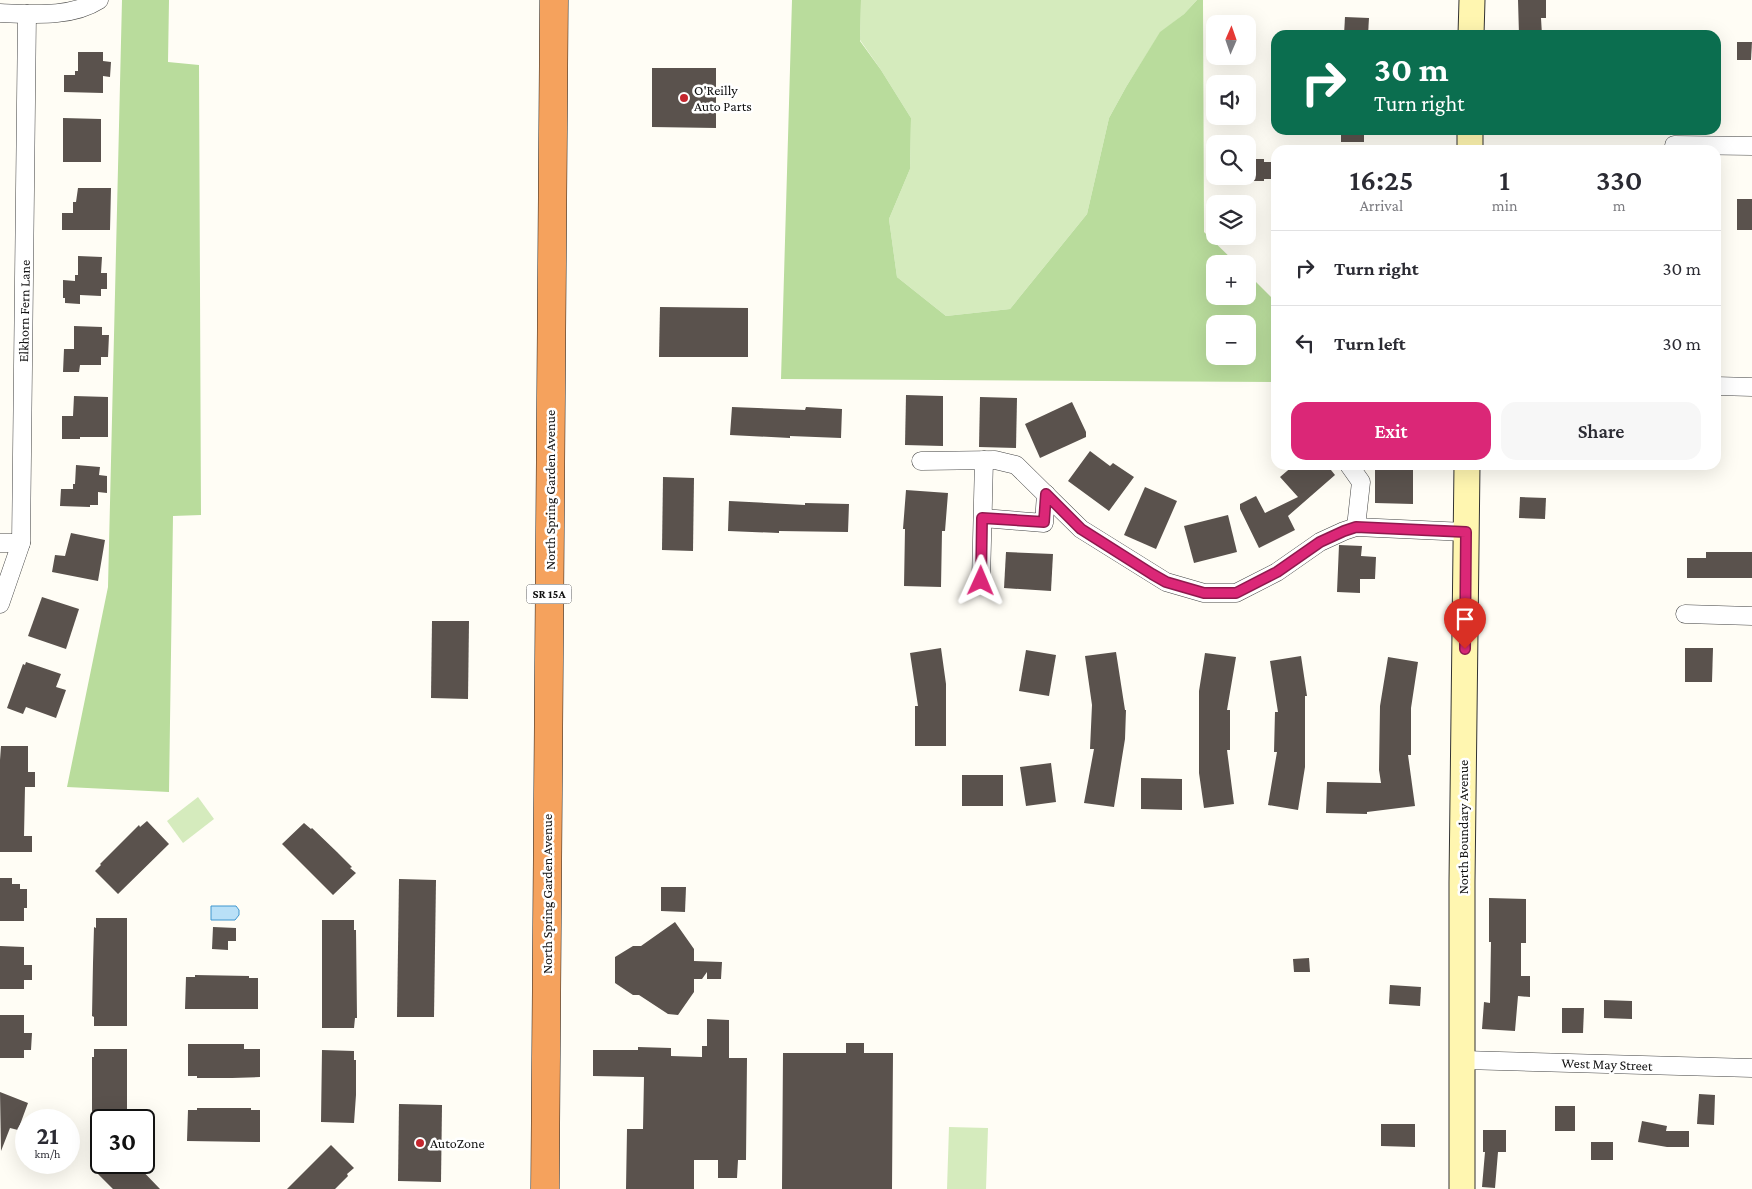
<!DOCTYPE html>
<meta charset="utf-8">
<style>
body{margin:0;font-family:"Crimson Pro",serif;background:#f7f7f7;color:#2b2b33;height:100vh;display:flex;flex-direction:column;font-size:19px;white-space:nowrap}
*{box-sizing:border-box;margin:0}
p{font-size:16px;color:#7c7c81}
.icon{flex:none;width:28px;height:28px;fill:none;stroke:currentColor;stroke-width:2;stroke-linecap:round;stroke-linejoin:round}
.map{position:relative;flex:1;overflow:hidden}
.side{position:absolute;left:1271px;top:145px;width:450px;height:325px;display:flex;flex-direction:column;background:#fff;border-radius:15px;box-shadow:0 5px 20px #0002}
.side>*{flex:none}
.top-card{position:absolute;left:1271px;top:30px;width:450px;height:105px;border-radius:15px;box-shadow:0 5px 20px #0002;background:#0b6e4f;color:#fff;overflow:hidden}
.needle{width:32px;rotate:2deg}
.controls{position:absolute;left:1206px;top:15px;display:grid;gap:10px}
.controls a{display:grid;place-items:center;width:50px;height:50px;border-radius:10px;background:#fff;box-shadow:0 5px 20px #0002;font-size:25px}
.speed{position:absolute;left:15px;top:1109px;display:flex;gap:10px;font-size:25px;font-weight:700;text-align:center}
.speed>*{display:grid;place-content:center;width:65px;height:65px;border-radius:50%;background:#fff;box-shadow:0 5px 20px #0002;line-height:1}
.speed small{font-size:12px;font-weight:400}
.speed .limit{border:2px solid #111;border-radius:8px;background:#fff;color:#111}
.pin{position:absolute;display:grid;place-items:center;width:42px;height:42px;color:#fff;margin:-51px -21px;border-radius:50% 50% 50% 0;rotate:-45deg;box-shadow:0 0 5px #0007}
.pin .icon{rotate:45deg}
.me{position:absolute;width:55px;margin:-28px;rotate:1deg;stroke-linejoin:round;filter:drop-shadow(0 0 4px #0008)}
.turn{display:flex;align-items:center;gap:18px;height:105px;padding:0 20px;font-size:22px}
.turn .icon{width:65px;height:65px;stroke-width:2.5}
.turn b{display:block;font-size:35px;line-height:42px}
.eta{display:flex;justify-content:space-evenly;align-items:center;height:85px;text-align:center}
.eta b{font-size:30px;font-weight:600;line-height:35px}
.button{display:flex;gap:10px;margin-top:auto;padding:10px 20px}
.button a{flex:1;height:58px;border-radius:15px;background:#db2777;color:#fff;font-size:20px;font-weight:600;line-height:58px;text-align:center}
.button a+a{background:#f7f7f7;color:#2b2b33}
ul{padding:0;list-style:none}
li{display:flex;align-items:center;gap:15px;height:75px;padding:0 20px;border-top:1px solid #e1e1e2}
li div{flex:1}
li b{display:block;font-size:19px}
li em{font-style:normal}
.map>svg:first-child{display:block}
.green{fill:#d5ebbd}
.forest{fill:#b9dc9c;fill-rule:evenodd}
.water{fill:#b9e0f7;stroke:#3f96cf}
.building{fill:#5a524d}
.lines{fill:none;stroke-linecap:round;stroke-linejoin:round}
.street-casing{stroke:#444;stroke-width:19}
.secondary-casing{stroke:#333;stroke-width:27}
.highway-casing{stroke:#222;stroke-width:29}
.street{stroke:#fff;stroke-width:18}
.secondary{stroke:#fff6b0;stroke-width:25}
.highway{stroke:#f5a25d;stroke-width:28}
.route-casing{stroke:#8e194d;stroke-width:12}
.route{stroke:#db2777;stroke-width:9}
.poi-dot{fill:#c4262e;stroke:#fff;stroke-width:2}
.labels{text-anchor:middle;stroke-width:5;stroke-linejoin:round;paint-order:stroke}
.shield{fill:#fff;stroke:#585858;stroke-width:1}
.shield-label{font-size:12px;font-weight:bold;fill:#111}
.poi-label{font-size:14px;fill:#111;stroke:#fff;text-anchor:start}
.street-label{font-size:14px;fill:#111;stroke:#fff}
</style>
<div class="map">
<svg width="1752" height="1189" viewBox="0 0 1752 1189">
<rect width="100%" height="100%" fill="#fffdf5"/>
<g class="green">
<path d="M861,0H1197L1184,14L1160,33L1126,87L1109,118L1087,214L1010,309L946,316L897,277L889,219L910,169L911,118L881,70L860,40Z"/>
<path d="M198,797L214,819L183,843L167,821Z"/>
<path d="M949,1127L988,1128L986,1189H947Z"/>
</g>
<g class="forest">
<path d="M122,0H169L168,62L199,65L201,515L173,516L169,792L67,787L108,587Z"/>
<path d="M792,0H861L860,41L881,70L911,118L910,169L889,219L897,277L946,316L1010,309L1087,214L1109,118L1126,87L1160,32L1184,14L1197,0H1203L1204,232L1237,264H1215V296H1248V274L1276,302V382L781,379ZM1215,324H1248V356H1215Z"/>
</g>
<path class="water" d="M211,906H236L239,910V915L235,920H211Z"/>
<g class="building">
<path d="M1518,0H1546V18H1541L1542,35H1519Z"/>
<path d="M1345,17L1369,18L1368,35H1344Z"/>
<path d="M1737,42H1752L1751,60H1737Z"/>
<path d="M78,52H103V61L111,62L110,77L103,76V93L64,92V75H75V71H78Z"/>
<path d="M652,68H716V128L652,127Z"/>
<path d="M63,118L101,119V162H63Z"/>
<rect x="1341" y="130" width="23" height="12"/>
<path d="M1248,159H1264V162H1276V179H1264V181H1248Z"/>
<path d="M78,188H111L110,230H62V213H73V202H76Z"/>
<rect x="1737" y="199" width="15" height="31"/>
<path d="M78,256L102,257L101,273H107V289H101V296L80,295V304L65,303V298H63V280L75,281V275H78Z"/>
<path d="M660,307L748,308V357H659Z"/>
<path d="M74,326L102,327V335H109L108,357H101V365H80L79,372H63L64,349H74Z"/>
<path d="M906,395L943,396V446L905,445Z"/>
<path d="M74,396L108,397V437H80V439H62V416H73Z"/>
<path d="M980,397L1017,398L1016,448L979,447Z"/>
<path d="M1072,402L1086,432V437L1040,458L1025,424Z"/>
<path d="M732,407L805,410L806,407L842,409L841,438L790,436V438L730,435Z"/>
<path d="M1090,451L1110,466L1113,463L1134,477L1109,511L1068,481Z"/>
<path d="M76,465L100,467L99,475L107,476V493L98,492V505H90V507L60,506L61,489H73V484H75Z"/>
<path d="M1294,465H1327L1335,475L1288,516L1295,530L1259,548L1240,509V504L1256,496L1265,513L1298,497L1280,477Z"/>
<path d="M1375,465H1413V504L1375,503Z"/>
<path d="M663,477L694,478L693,551L662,550Z"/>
<path d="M1145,487L1177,501L1156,549L1124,535Z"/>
<path d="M906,490L948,493L945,531H942L941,587L904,586L905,529H903Z"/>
<path d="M1520,497L1546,498L1545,519L1519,518Z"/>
<path d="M729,501L805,505V503L849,504L848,532L779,531V533L728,531Z"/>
<path d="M1228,515L1237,552L1194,563L1184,526Z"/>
<path d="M71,533L105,540L98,581L52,572L55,555L65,556Z"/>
<path d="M1339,545L1362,546L1361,556L1376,557L1375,579H1360V593L1337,592Z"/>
<path d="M1006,552L1053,554L1051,591L1004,588Z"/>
<path d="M1706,552H1752V578H1687V558H1706Z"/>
<path d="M42,597L79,609L66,649L28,636Z"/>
<path d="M432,621H469L468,699L431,698Z"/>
<path d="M941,648L946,684V746H915V706H918L910,653Z"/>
<path d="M1685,648H1713L1712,682H1685Z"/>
<path d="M1026,650L1056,655L1049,696L1019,691Z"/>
<path d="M1116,652L1125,710H1126L1125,739L1114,807L1084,803L1094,749H1090L1092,705L1085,656Z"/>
<path d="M1205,653L1236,657L1227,710H1230V750H1227L1234,804L1204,808L1199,773V691Z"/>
<path d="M1301,656L1307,696H1305V767L1298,810L1268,805L1277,752H1274L1275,712H1278L1270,661Z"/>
<path d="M1388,657L1418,662L1411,708V755H1408L1415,806L1367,812V814L1326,813L1327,782L1381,783L1379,770L1380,706Z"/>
<path d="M26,662L61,674L56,687L66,690L56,718L26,707L23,714L7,708L23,664L25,665Z"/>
<path d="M1,746H28V772H35V787H25L24,836H32V852H0V760Z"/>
<path d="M1051,763L1056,802L1026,806L1020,767Z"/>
<rect x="962" y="775" width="41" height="31"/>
<path d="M1141,778L1182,779V810L1141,809Z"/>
<path d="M147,821L169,844L118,894L95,871L101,865L100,864L139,825L140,827Z"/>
<path d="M304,823L311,829L312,828L337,852L352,867L350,868L356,873L333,895L282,844Z"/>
<path d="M0,878H12V884H20V889H27V908H24V921H0Z"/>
<path d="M399,879L436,880L434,1017H397Z"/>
<path d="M661,887H686L685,912L661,911Z"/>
<path d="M1489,898L1526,899V943H1521V976H1530V997L1518,996L1515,1031L1482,1029L1484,1002L1490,1003L1491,942H1489Z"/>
<path d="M96,918H127V1026H94V1017L92,1016L93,963L94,927L96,928Z"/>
<path d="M322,920H354V930H356L357,1018H355L354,1028H322Z"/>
<path d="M675,922L694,949V961L722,962L721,979H707V972L702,979H694V992L678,1015L668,1014L639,995H633L615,983V957L633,946H641Z"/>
<path d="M213,927L236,928V941H228V950L212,949Z"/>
<path d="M0,946L24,947V965H32V980H24V989H0Z"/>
<path d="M1309,958L1310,972H1294L1293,959Z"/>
<path d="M195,975L249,976V978H258V1009H185L186,977H195Z"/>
<path d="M1390,985L1421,987L1420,1006L1389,1004Z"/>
<path d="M1604,1000L1632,1001V1019L1604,1018Z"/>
<path d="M1562,1008H1584L1583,1033H1562Z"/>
<path d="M0,1015H24V1033H32L31,1050H24V1058H0Z"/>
<path d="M707,1019L729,1020V1058H747L746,1160H738L737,1178H718V1160H694V1189H626L627,1129H643L644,1077L593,1076V1050H638V1047L671,1048V1056L702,1057V1046H707Z"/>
<path d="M846,1043H864V1053H893L892,1189H782L783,1053H846Z"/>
<path d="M188,1044H244V1049H260V1077L232,1078H197V1076H188Z"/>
<path d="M94,1049H127V1120H94V1111H92V1057H94Z"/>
<path d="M322,1050L354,1051V1060H356V1095L354,1123L321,1122Z"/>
<path d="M0,1092L28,1103L18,1130L10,1128L1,1151Z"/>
<path d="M1699,1094L1715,1095L1714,1125L1697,1124Z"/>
<path d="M399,1104L442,1105L441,1182L398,1181Z"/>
<rect x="1555" y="1106" width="20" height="25"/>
<path d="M197,1108H251V1110H260V1142L187,1141L188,1110H197Z"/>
<path d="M1642,1121L1667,1126L1666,1131H1689V1147H1667L1638,1142Z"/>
<path d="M1381,1124H1415V1147L1381,1146Z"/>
<path d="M1483,1130H1506V1152H1498L1495,1188L1482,1187L1485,1152H1483Z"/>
<rect x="1591" y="1142" width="22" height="18"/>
<path d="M331,1145L354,1168L347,1174L348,1176L335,1189H287Z"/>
<path d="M90,1162H134L160,1189H113L98,1174L100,1173Z"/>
</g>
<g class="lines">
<defs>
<g id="street">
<path d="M0,13C32,14 71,18 99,0"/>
<path d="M1674,145L1752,146"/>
<path d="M1716,386L1752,387"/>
<path d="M921,461L995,460L1016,465L1081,529L1166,582L1204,593H1236L1277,572L1320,542L1344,531L1356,527L1466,532"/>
<path d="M1349,465L1361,482L1356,527"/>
<path d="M983,518L1044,523L1046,494"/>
<path d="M0,543H21"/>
<path d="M981,581L984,460"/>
<path d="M0,604L21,543L27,14"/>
<path d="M1685,614L1752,616"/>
<path d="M1463,1060L1752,1068"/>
</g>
<g id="secondary">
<path d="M1471,35L1472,0"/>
<path d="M1470,150V130"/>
<path d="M1462,1189V882L1467,465"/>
</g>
<path id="highway" d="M545,1189L554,0"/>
</defs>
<use href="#street" class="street-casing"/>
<use href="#secondary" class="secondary-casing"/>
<use href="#highway" class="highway-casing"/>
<use href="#street" class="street"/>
<use href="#secondary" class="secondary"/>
<use href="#highway" class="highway"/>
</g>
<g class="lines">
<defs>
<path id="route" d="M981,581L982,518L1044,522L1046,494L1081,529L1152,574L1166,582L1204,593H1236L1277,572L1320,542L1344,531L1356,527L1466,532L1465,649"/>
</defs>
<use href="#route" class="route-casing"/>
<use href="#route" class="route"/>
</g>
<g class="poi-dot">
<circle cx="684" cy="98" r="5"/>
<circle cx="420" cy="1143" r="5"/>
</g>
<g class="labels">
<rect class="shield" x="526.5" y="584.5" width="45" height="19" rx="4"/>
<g class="shield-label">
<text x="549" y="598">SR 15A</text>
</g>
<g class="poi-label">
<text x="694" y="95">O'Reilly<tspan x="694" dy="16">Auto Parts</tspan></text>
<text x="430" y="1148">AutoZone</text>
</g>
<g class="street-label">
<text transform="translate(24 311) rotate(-89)" y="5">Elkhorn Fern Lane</text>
<text transform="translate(550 490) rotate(-90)" y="5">North Spring Garden Avenue</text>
<text transform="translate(1463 827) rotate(-90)" y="5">North Boundary Avenue</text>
<text transform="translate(547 894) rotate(-90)" y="5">North Spring Garden Avenue</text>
<text transform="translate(1607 1064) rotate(2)" y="5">West May Street</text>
</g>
</g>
</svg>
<div class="controls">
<a><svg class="needle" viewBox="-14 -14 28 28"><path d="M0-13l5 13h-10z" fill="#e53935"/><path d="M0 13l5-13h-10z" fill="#7c7c81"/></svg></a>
<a><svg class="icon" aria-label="sound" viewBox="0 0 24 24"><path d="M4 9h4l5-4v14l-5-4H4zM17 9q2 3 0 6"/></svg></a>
<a><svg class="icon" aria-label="search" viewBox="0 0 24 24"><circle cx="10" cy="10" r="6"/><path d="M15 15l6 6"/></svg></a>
<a><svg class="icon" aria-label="layers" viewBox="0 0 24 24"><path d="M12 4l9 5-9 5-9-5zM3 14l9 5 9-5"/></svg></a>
<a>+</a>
<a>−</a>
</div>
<div class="speed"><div>21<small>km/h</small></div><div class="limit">30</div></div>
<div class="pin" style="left:1465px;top:649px;background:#d93025"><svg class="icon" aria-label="arrive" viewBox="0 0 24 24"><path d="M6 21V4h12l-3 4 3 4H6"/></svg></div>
<svg class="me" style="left:981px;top:581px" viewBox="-20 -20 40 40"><path d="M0-17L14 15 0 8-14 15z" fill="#db2777" stroke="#fff" stroke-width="4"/></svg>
<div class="top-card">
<div class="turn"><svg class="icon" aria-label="right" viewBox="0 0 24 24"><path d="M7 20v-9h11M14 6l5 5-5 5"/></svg><div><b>30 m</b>Turn right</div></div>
</div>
<section class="side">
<div class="eta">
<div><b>16:25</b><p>Arrival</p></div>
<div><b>1</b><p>min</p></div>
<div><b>330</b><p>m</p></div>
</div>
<ul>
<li><svg class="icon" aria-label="right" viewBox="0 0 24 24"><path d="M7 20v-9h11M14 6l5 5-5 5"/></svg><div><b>Turn right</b></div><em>30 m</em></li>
<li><svg class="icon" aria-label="left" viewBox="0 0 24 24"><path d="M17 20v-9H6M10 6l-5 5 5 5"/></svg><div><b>Turn left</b></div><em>30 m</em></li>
</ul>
<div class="button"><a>Exit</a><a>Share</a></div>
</section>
</div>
